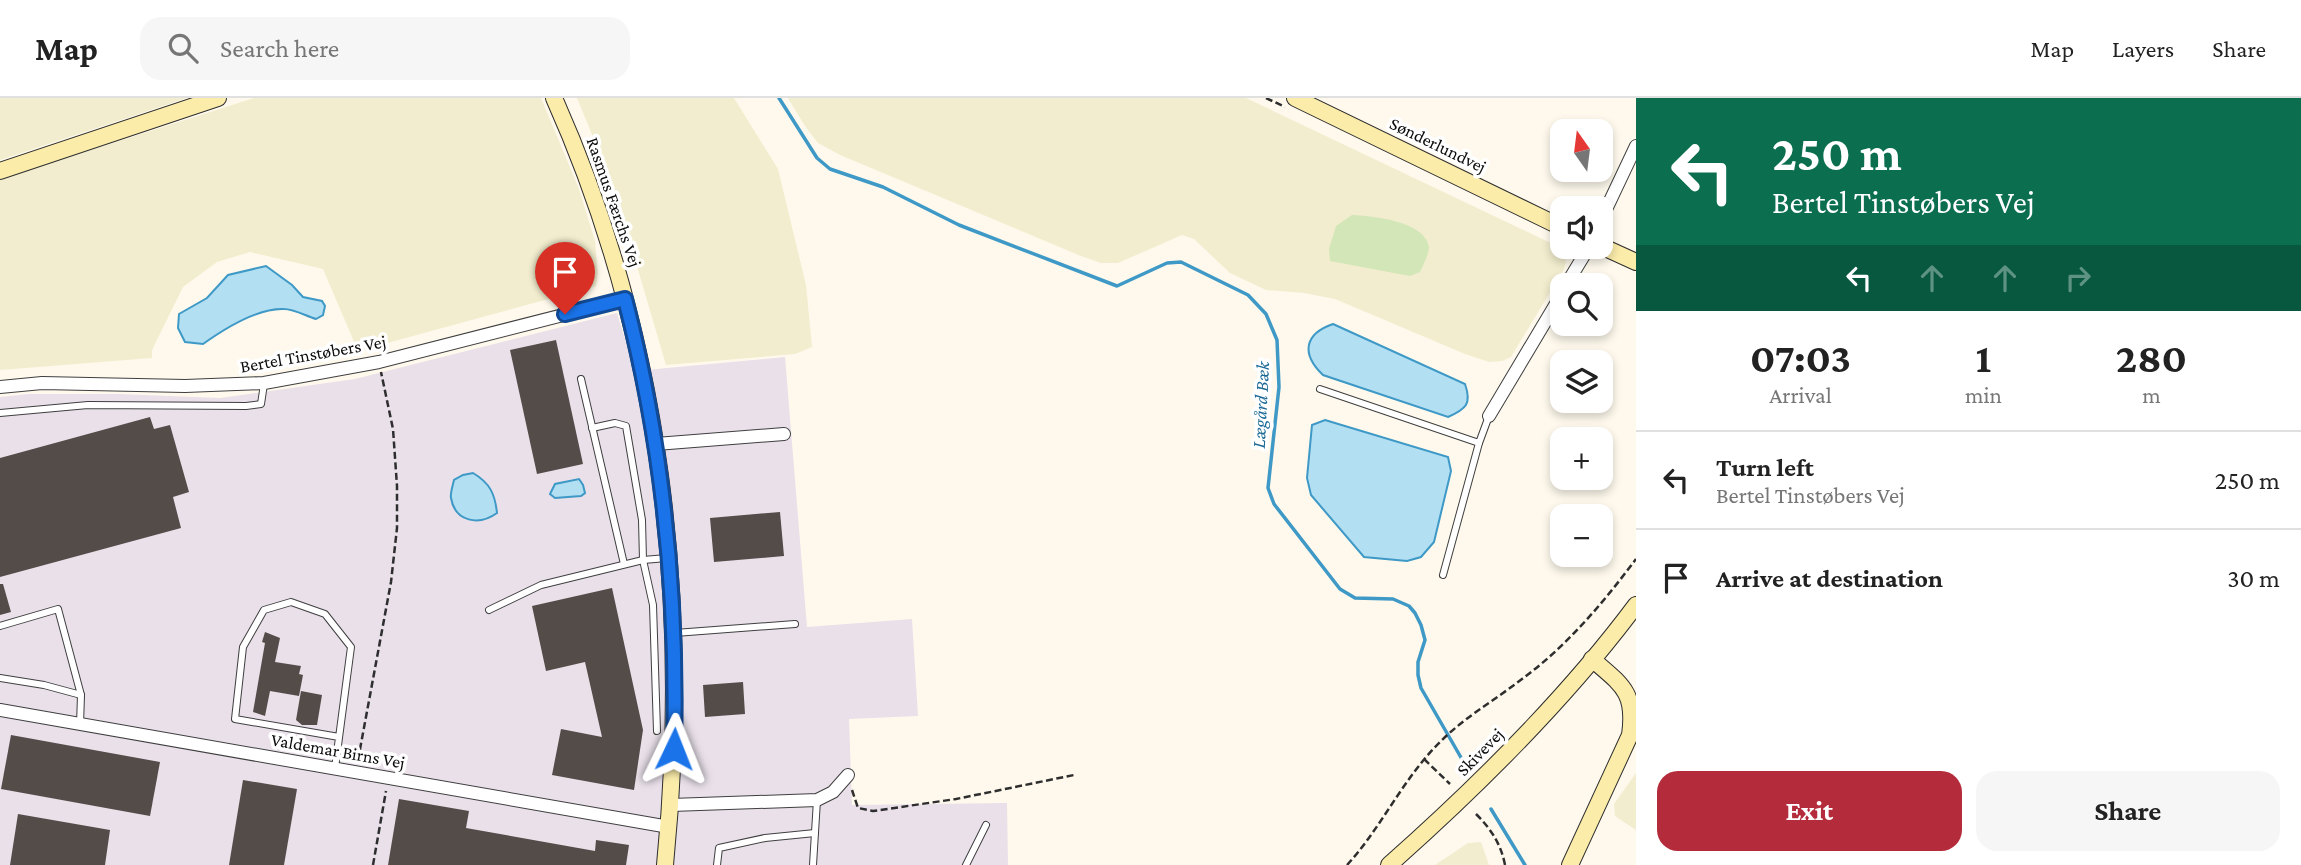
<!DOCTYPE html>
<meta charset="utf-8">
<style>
body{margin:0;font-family:"Crimson Pro",serif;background:#f6f6f6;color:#222;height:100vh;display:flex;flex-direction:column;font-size:26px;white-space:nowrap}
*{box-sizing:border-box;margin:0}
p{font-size:23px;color:#767676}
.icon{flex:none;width:38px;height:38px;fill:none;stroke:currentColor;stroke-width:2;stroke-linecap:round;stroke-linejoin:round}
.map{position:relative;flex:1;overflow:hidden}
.sheet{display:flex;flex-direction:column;background:#fff;width:665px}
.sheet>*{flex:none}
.top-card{background:#0b6e4f;color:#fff;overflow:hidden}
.needle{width:46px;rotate:346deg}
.tools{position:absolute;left:1550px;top:21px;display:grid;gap:14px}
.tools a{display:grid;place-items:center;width:63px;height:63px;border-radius:14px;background:#fff;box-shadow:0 4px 10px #0003;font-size:35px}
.pin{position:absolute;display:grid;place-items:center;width:60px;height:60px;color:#fff;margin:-72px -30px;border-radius:50% 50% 50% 0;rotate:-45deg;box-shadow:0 0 7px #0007}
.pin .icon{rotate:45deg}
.me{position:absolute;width:77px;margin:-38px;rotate:2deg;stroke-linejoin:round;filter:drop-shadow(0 0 5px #0008)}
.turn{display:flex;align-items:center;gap:24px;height:147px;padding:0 21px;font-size:32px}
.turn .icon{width:91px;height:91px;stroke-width:2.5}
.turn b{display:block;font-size:49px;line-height:60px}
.lanes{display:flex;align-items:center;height:66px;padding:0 21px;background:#0003;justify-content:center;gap:35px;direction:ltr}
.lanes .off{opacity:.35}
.eta{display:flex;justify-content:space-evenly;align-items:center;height:119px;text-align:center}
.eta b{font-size:42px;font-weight:700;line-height:49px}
.button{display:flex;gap:14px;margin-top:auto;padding:14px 21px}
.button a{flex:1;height:80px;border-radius:21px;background:#b42c3c;color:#fff;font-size:28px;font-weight:700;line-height:80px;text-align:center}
.button a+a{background:#f6f6f6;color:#222}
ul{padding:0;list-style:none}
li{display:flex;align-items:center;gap:21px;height:98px;padding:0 21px;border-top:2px solid #e0e0e0}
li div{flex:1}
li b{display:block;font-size:26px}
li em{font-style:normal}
header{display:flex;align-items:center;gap:42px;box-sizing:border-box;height:98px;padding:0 35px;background:#fff;border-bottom:2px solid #e0e0e0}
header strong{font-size:33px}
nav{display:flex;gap:38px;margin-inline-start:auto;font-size:24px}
.search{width:490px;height:63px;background:#f6f6f6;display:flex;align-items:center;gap:18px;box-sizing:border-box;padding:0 24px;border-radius:21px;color:#767676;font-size:26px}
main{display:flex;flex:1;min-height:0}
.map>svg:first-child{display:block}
.industrial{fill:#e9e0ea}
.farmland{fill:#f2edce}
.green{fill:#d3e6b8}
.water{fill:#b3dff3;stroke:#3e99c6;stroke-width:2}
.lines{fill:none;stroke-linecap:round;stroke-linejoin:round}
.stream{stroke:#3e99c6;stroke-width:3.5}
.building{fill:#544c49}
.lane-casing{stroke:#3f3f3f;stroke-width:8}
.street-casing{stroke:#3f3f3f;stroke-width:14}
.secondary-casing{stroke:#2e2e2e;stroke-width:18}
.path{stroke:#2e2e2e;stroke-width:2.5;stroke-dasharray:7 3.5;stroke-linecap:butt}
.lane{stroke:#fff;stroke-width:6}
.street{stroke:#fff;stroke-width:12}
.secondary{stroke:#fbecaa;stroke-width:16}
.route-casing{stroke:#114b97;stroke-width:18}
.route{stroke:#1a73e8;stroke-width:12}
.labels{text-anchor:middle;stroke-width:7;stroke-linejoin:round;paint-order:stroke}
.street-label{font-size:18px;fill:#0c0c0c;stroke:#fff}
.water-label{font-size:19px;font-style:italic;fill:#1c6a97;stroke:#fff}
</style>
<header>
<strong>Map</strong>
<div class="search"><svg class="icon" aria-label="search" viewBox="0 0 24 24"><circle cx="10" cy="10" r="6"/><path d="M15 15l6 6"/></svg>Search here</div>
<nav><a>Map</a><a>Layers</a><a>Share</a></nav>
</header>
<main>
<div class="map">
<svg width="1636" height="767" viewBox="0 0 1636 767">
<rect width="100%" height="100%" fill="#fef9ec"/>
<path class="industrial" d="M617,215L635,273L785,259L807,529L912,521L918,618L849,621L852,707L1007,705L1008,767H0V299L29,296H119L220,300L355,281Z"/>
<g class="farmland">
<path d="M0,0H187L0,62Z"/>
<path d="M254,0H541L579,91L595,143L598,176L596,188L358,253L323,171L250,154L217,164L183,189L152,252V260L0,272V81Z"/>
<path d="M577,0H734L778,71L806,187L812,249L795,256L666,267L614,90Z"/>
<path d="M788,0H1246L1555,147L1564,155L1566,163L1564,171L1511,259L1502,263L1489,264L1465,256L1335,201L1304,195L1266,192L1230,175L1194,141L1182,137L1118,165H1101L1081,158L840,57L818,45L805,28Z"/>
<path d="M1636,675V732L1615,718L1614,706Z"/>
<path d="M1481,744L1489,767H1435L1468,745Z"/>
</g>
<path class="green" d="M1352,117C1373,118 1425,123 1429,149C1429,156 1423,167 1420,174L1410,178L1330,163L1329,151L1336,128Z"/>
<g class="water">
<path d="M266,168L292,187L303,199L322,203L325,208L323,217L316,221C306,218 294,211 284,211C257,210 224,231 203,246L185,244L178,230L179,216L207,200L228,177Z"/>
<path d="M1333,226L1465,286C1472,306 1466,311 1448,319L1323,277C1301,256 1304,236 1333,226Z"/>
<path d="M1325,322L1448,359L1451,373L1434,444L1421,459L1407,463L1364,459L1311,397L1307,380L1312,327Z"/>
<path d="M473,375C490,385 495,396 497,415C479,428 455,424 451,400C450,395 453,387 454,382L463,377Z"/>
<path d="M579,381L583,387L585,395L581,398L555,400L550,396L555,386Z"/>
</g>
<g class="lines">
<g class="stream">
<path d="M779,0L817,60L830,71L883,89L959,127L1117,188L1167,165L1181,164L1248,197L1266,216L1277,242L1279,289L1268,390L1274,406L1340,491L1355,500L1393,501L1409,508L1415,515L1421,527L1425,542L1418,564V577L1421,590L1463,663"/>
<path d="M1491,711L1525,767"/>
</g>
</g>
<g class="building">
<path d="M556,242L583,366L537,376L510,252Z"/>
<path d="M150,319L154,331L170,327L189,394L173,399L181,430L0,479V360Z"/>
<path d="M780,414L784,458L714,464L710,420Z"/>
<path d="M0,486H3L11,514L0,517Z"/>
<path d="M612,490L643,632L634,692L552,677L561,631L602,639L585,564L546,573L532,508Z"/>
<path d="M265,534L280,540L275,564L301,568L299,576L303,577L299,598L270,593L265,618L253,614L265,545L262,544Z"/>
<path d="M743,584L745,616L705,619L703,587Z"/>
<path d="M301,593L322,597L317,627H302L296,622Z"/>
<path d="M11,637L160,664L150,718L1,691Z"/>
<path d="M243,682L297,691L284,767H229Z"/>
<path d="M399,701L469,713L466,730L595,753L596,742L629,747L626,767H388Z"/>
<path d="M18,716L110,732L105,767H10Z"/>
</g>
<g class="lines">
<defs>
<g id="lane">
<path d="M581,281L624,466"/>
<path d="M1320,291L1479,345L1489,318"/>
<path d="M0,315L88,307L246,308L261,306L264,286"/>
<path d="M592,330L615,325L626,328L642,422L643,462L653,507L657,633"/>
<path d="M1443,477L1479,345"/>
<path d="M489,512L541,487L643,462L667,460"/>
<path d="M0,528L58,511L81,597L80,627"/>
<path d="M675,535L795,526"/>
<path d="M0,580L44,587L81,597"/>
<path d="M335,670L351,549L325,516L291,504L264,512L243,549L235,621L339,639"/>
<path d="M717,767L719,750L765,740L815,735"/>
<path d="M813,767L817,702"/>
<path d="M966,767L986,727"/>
</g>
<g id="street">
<path d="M1601,122L1636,48"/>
<path d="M1566,187L1589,149"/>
<path d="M0,289L42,285L185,288L264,285L379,264L626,201"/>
<path d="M1489,318L1563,194"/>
<path d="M656,346L784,336"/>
<path d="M0,612L669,729"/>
<path d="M671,707L817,702L833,694L848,677"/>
</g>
<g id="secondary">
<path d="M554,0C662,241 691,506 665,767"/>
<path d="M1295,0L1563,130"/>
<path d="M0,73L218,0"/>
<path d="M1601,148L1636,164"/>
<path d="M1389,767C1477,689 1566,601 1636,507"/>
<path d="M1570,767L1630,637C1636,594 1622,587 1592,561"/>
</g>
</defs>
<use href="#lane" class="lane-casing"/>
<use href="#street" class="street-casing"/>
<use href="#secondary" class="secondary-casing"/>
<g class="path">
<path d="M1266,0L1285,9"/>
<path d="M1424,661L1450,686"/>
<path d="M358,662L391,484L397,430V388L393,331L381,274"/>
<path d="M852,692L858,710L873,713L956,701L1074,677"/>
<path d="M1476,716C1491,731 1501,746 1505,767"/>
<path d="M373,767L386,693"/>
<path d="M1347,767C1382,729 1403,680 1441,643C1465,619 1495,602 1522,581C1567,548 1603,505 1636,461"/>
</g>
<use href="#lane" class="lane"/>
<use href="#street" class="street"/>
<use href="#secondary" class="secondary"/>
</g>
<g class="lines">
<defs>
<path id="route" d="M565,216L625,201C663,348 678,499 674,651"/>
</defs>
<use href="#route" class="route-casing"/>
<use href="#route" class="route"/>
</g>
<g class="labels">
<g class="street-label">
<text transform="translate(1438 47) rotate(26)" y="6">Sønderlundvej</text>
<text transform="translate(614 104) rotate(71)" y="6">Rasmus Færchs Vej</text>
<text transform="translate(313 256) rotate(-10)" y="6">Bertel Tinstøbers Vej</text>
<text transform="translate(338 653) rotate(10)" y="6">Valdemar Birns Vej</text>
<text transform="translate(1480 654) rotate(-46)" y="6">Skivevej</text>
</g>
<g class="water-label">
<text transform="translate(1260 307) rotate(-87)" y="7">Lægård Bæk</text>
</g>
</g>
</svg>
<div class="tools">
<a><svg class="needle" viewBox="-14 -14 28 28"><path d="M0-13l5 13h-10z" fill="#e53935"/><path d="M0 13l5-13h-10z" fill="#767676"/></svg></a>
<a><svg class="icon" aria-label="sound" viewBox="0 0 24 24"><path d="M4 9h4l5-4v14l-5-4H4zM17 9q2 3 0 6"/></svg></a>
<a><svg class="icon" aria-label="search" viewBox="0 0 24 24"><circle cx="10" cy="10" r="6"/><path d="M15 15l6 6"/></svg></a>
<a><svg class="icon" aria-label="layers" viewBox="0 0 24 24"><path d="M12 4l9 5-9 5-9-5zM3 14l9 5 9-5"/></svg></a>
<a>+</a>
<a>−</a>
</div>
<div class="pin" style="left:565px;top:216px;background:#d93025"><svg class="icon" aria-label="arrive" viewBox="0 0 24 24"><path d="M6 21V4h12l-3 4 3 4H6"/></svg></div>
<svg class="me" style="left:674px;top:651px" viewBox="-20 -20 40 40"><path d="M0-17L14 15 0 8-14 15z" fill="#1a73e8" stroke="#fff" stroke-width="4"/></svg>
</div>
<section class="sheet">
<div class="top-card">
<div class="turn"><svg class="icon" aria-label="left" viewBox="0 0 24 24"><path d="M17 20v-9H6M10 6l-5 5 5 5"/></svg><div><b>250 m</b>Bertel Tinstøbers Vej</div></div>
<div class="lanes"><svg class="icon" aria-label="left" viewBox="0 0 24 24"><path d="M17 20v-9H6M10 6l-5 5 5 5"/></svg><svg class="icon off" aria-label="ahead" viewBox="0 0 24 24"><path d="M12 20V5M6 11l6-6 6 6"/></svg><svg class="icon off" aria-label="ahead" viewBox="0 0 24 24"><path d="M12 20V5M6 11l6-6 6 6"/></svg><svg class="icon off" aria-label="right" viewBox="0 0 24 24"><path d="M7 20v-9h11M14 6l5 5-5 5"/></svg></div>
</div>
<div class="eta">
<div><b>07:03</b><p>Arrival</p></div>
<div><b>1</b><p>min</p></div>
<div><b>280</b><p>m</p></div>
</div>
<ul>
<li><svg class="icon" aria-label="left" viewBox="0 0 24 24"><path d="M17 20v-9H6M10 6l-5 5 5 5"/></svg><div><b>Turn left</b><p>Bertel Tinstøbers Vej</p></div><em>250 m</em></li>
<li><svg class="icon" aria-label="arrive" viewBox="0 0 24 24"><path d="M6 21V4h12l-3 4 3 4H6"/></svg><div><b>Arrive at destination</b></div><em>30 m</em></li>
</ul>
<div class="button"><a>Exit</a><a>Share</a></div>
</section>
</main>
